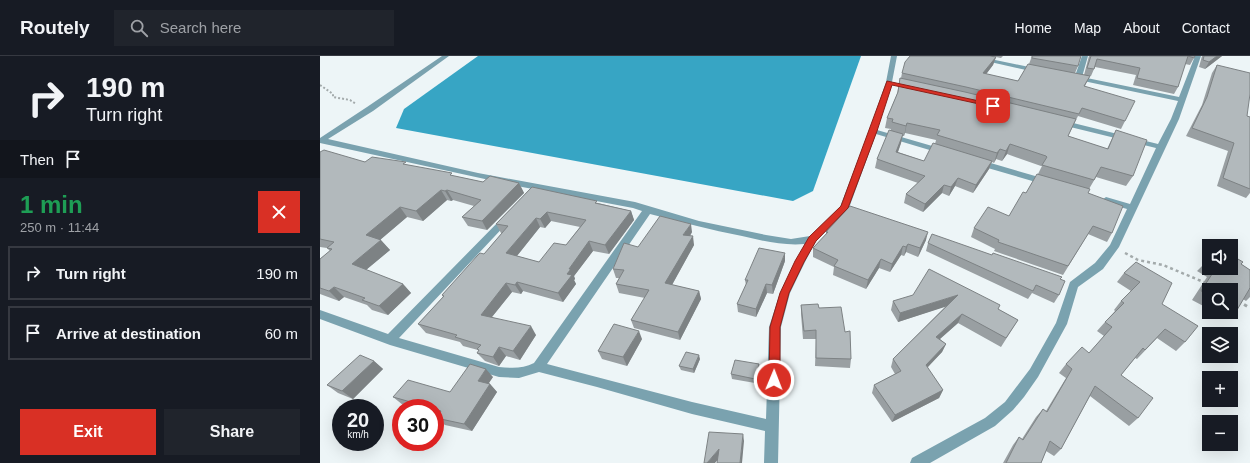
<!DOCTYPE html>
<meta charset="utf-8">
<style>
body{margin:0;font-family:Helvetica,sans-serif;background:#20242c;color:#f1f3f6;height:100vh;display:flex;flex-direction:column;font-size:15px;white-space:nowrap}
*{box-sizing:border-box;margin:0}
p{font-size:13px;color:#9ea1a6}
.icon{flex:none;width:22px;height:22px;fill:none;stroke:currentColor;stroke-width:2;stroke-linecap:round;stroke-linejoin:round}
.map{position:relative;flex:1;overflow:hidden}
.side{display:flex;flex-direction:column;background:#171b24;width:320px}
.side>*{flex:none}
.banner{background:#171b24;color:#f1f3f6;overflow:hidden}
.controls{position:absolute;left:882px;top:183px;display:grid;gap:8px}
.controls a{display:grid;place-items:center;width:36px;height:36px;border-radius:0px;background:#171b24;box-shadow:0 4px 16px #0002;font-size:20px}
.speed{position:absolute;left:12px;top:343px;display:flex;gap:8px;font-size:20px;font-weight:700;text-align:center}
.speed>*{display:grid;place-content:center;width:52px;height:52px;border-radius:50%;background:#171b24;box-shadow:0 4px 16px #0002;line-height:1}
.speed small{font-size:10px;font-weight:400}
.speed .limit{border:6px solid #d22;background:#fff;color:#111}
.pin{position:absolute;display:grid;place-items:center;width:34px;height:34px;color:#fff;margin:-17px;border-radius:8px;box-shadow:0 2px 6px #0006}
.me{position:absolute;width:44px;margin:-22px;rotate:1deg;stroke-linejoin:round;filter:drop-shadow(0 0 3px #0008)}
.turn{display:flex;align-items:center;gap:14px;height:84px;padding:0 20px;font-size:18px}
.turn .icon{width:52px;height:52px;stroke-width:2.5}
.turn b{display:block;font-size:28px;line-height:34px}
.then{display:flex;align-items:center;height:38px;padding:0 20px;background:#0003;gap:8px;font-size:15px}
.round{display:grid;place-items:center;flex:none;width:42px;height:42px;border-radius:0px;background:#20242c}
.overview{display:flex;align-items:center;justify-content:space-between;height:68px;padding:0 20px}
h1{font-size:24px;font-weight:700;line-height:30px;color:#1e9e55}
.action{display:flex;gap:8px;margin-top:auto;padding:8px 20px}
.action a{flex:1;height:46px;border-radius:0px;background:#d93025;color:#fff;font-size:16px;font-weight:700;line-height:46px;text-align:center}
.action a+a{background:#20242c;color:#f1f3f6}
ul{padding:0;list-style:none}
li{display:flex;align-items:center;gap:12px;height:54px;margin:0 8px 6px;padding:0 12px;border:2px solid #363941;border-radius:0px}
li div{flex:1}
li b{display:block;font-size:15px}
li em{font-style:normal}
header{display:flex;align-items:center;gap:24px;box-sizing:border-box;height:56px;padding:0 20px;background:#171b24;border-bottom:1px solid #363941}
header strong{font-size:19px}
nav{display:flex;gap:22px;margin-inline-start:auto;font-size:14px}
.search{width:280px;height:36px;background:#20242c;display:flex;align-items:center;gap:10px;box-sizing:border-box;padding:0 14px;border-radius:0px;color:#9ea1a6;font-size:15px}
main{display:flex;flex:1;min-height:0}
.map>svg:first-child{display:block}
.water{fill:#37a5c4}
.lines{fill:none;stroke-linecap:round;stroke-linejoin:round}
.path-far2{stroke:#a3aaab;stroke-width:2;stroke-dasharray:2 2;stroke-linecap:butt}
.path-far1{stroke:#a3aaab;stroke-width:2.5;stroke-dasharray:3 3;stroke-linecap:butt}
.path{stroke:#a3aaab;stroke-width:3;stroke-dasharray:3.5 3.5;stroke-linecap:butt}
.minor{fill:#7aa2af;fill-rule:evenodd}
.wall{fill:#999fa2;fill-rule:evenodd}
.shaded-wall{fill:#7d8284}
.building{fill:#b2b9bc;stroke:#7d8284;fill-rule:evenodd}
.route{fill:#d93025;stroke:#8d1f18}
</style>
<header>
<strong>Routely</strong>
<div class="search"><svg class="icon" aria-label="search" viewBox="0 0 24 24"><circle cx="10" cy="10" r="6"/><path d="M15 15l6 6"/></svg>Search here</div>
<nav><a>Home</a><a>Map</a><a>About</a><a>Contact</a></nav>
</header>
<main>
<section class="side">
<div class="banner">
<div class="turn"><svg class="icon" aria-label="right" viewBox="0 0 24 24"><path d="M7 20v-9h11M14 6l5 5-5 5"/></svg><div><b>190 m</b>Turn right</div></div>
<div class="then">Then<svg class="icon" aria-label="arrive" viewBox="0 0 24 24"><path d="M6 21V4h12l-3 4 3 4H6"/></svg></div>
</div>
<div class="overview"><div><h1>1 min</h1><p>250 m · 11:44</p></div><a class="round" style="background:#d93025;color:#fff"><svg class="icon" aria-label="close" viewBox="0 0 24 24"><path d="M6 6l12 12M18 6L6 18"/></svg></a></div>
<ul>
<li><svg class="icon" aria-label="right" viewBox="0 0 24 24"><path d="M7 20v-9h11M14 6l5 5-5 5"/></svg><div><b>Turn right</b></div><em>190 m</em></li>
<li><svg class="icon" aria-label="arrive" viewBox="0 0 24 24"><path d="M6 21V4h12l-3 4 3 4H6"/></svg><div><b>Arrive at destination</b></div><em>60 m</em></li>
</ul>
<div class="action"><a>Exit</a><a>Share</a></div>
</section>
<div class="map">
<svg width="930" height="407" viewBox="0 0 930 407">
<rect width="100%" height="100%" fill="#edf5f7"/>
<path class="water" d="M158,0H541L493,135L473,145L76,72L84,53Z"/>
<g class="lines">
<path class="path-far2" d="M0,29L13,38V41L30,44L36,48"/>
<path class="path-far1" d="M805,197L818,204L843,209L886,227"/>
<path class="path" d="M918,245L930,252"/>
<g class="minor">
<path d="M122,0H129L53,55L8,83L158,117L315,146L379,165L446,179L471,183L490,180L520,151L549,75L566,26L571,0H577L572,26L557,74L626,94L627,96L623,98L556,78L529,152L496,185L485,206L470,237L461,271L458,407H444L445,375L372,358L277,331L219,316L199,322L179,321L70,289L0,263V254L68,278L184,160H190L192,162L190,164L79,282L179,311C191,312 203,313 214,307L322,155L313,152L197,130L0,87V82L47,51ZM330,158C361,166 391,174 422,180C443,185 464,190 485,188L460,237L449,271L446,363L372,346L227,308Z"/>
<path d="M644,0H656L719,13L722,15L719,17Z"/>
<path d="M762,0H768L762,21L859,41L875,0H881L859,63L799,191L783,213L758,231L747,268L718,321L704,341L693,354L675,370L610,407H590L592,402L665,362L685,346L710,313L736,267L750,226L775,207L790,189L807,153L783,146L782,144L786,141L810,148L836,92L738,68V64H741L838,88L851,63L858,45L754,23L753,22L755,20Z"/>
<path d="M657,103L729,124L730,126L726,129L654,108L653,106L654,104Z"/>
</g>
</g>
<g class="wall">
<path d="M590,0H683L681,2L676,1L673,9L666,18L698,25L709,8L712,0L758,10L755,17L764,19L769,0H875L870,9L865,8L858,31L854,38L813,29L816,19L775,11L774,13L771,20H770L765,30L805,65L801,73L758,60L748,80L787,93L796,74L813,120L806,130L776,121L769,133L768,137L792,177L787,186L768,178L743,219L674,195L675,193L651,181L654,172L689,160L706,137L718,118L722,110H721L687,98L682,105L676,103L674,107L672,106L669,113L653,137L635,130L629,140L622,137L603,156L584,147L586,138L598,127L555,112L557,103L570,75L571,73L565,72L567,62L577,38L580,22H581L582,17ZM585,77L616,84L615,88L604,105L578,96L581,87L582,80H584Z"/>
<path d="M882,0H902L885,13L879,11Z"/>
<path d="M897,9L927,60L930,61V137L926,142L897,130L908,95L866,80L882,49L892,17Z"/>
<path d="M0,96L45,106L88,109L134,120L163,126L199,127L204,137L167,174L148,170L142,161L154,150L133,144L131,145L127,144L103,165L87,161L60,184L70,194L46,214L83,228L91,237L68,259L52,254L47,249L24,241L19,245L0,238V203L10,195L7,192L0,191Z"/>
<path d="M212,131L311,155L314,164L289,198L273,195L254,220L255,223L254,224L256,228L243,246L203,235L201,238L192,236L172,261L216,279L200,304L186,300L179,310L165,305L157,297L159,295L158,294L143,290L140,286L106,277L98,268L123,241L122,239L164,198L182,177H181L176,168ZM231,165L260,171L246,189L219,206L197,200L220,171L225,172Z"/>
<path d="M372,176L370,180L374,189L352,229L379,235L381,243L360,284L314,272L311,264L325,242L299,237L296,228L299,222H296L293,213L318,191Z"/>
<path d="M506,176L606,184L598,201L586,196L584,200L581,199L570,216L559,212L546,233L513,219L514,211L493,201V192L506,179Z"/>
<path d="M608,187L740,223L739,239L734,247L712,237L708,243L606,195Z"/>
<path d="M889,203V212H911L921,208L930,214V241L926,245L923,243L917,254L907,263L894,256H911V234H889V253L872,244L887,221L877,215Z"/>
<path d="M465,205L453,238L447,237L436,261L418,256L417,248L426,229L425,224Z"/>
<path d="M816,206L865,286L856,295L837,282L817,303L815,302L801,319L818,362L809,370L770,340L741,393L734,400L726,395L721,407H683L693,389L699,381L702,383L716,361L723,353L726,355L746,322L739,317L746,308L769,297L784,280L777,275L785,266L795,255L794,254L801,245L811,235L797,226L804,217Z"/>
<path d="M573,245L678,253L698,264L681,291L638,267L620,283L626,288L622,296L607,312L623,334L619,342L572,366L552,337L554,329L575,318L571,311L573,303L626,250L578,266L571,254Z"/>
<path d="M481,249L499,252L525,276L531,303L530,312L495,310L496,283H483L481,258Z"/>
<path d="M322,283L307,310L282,303L278,295Z"/>
<path d="M380,303L374,317L361,314L359,310Z"/>
<path d="M54,305L63,313L33,343L18,337L7,329Z"/>
<path d="M440,313L435,327L412,323L411,318Z"/>
<path d="M173,321L168,327L170,328L177,336L152,375L125,369L116,362L118,359L115,358V352H94L83,349L73,341L130,336Z"/>
</g>
<g class="shaded-wall">
<path d="M897,0H902L885,13L889,6Z"/>
<path d="M676,1L673,9L661,25L663,17Z"/>
<path d="M587,67L585,77L584,80L586,70Z"/>
<path d="M583,78L581,87L575,104L576,96Z"/>
<path d="M690,88L687,98L682,105L686,95Z"/>
<path d="M680,93L676,103L674,107L677,97Z"/>
<path d="M672,105L669,113L653,137L656,129Z"/>
<path d="M638,122L635,130L629,140L631,131Z"/>
<path d="M199,127L204,137L167,174L162,165Z"/>
<path d="M624,129L622,137L603,156L605,148Z"/>
<path d="M121,134L127,144L103,165L96,155Z"/>
<path d="M127,134L133,144L131,145L125,135Z"/>
<path d="M80,151L87,161L54,189L46,179Z"/>
<path d="M311,155L314,164L289,198L285,189Z"/>
<path d="M227,156L231,165L225,172L220,163Z"/>
<path d="M216,162L220,171L192,206L186,197Z"/>
<path d="M371,168L372,176L365,188L363,179Z"/>
<path d="M608,176L606,184L598,201L600,192Z"/>
<path d="M373,180L374,189L348,236L345,227Z"/>
<path d="M61,184L70,194L41,218L32,208Z"/>
<path d="M269,185L273,195L254,220L255,223L254,224L256,228L243,246L238,237L247,218L249,213Z"/>
<path d="M588,188L586,196L584,200L586,191Z"/>
<path d="M583,190L581,199L570,216L572,208Z"/>
<path d="M465,197V205L453,238L452,229Z"/>
<path d="M561,203L559,212L546,233L548,224Z"/>
<path d="M197,226L203,235L201,238L195,229Z"/>
<path d="M186,227L192,236L167,267L161,259Z"/>
<path d="M83,228L91,237L68,259L59,250Z"/>
<path d="M446,228L447,237L436,261V253Z"/>
<path d="M14,231L24,241L19,245L9,235Z"/>
<path d="M379,235L381,243L360,284L358,276Z"/>
<path d="M638,239L634,248L578,266L580,257Z"/>
<path d="M642,258L638,267L613,289L616,281Z"/>
<path d="M211,270L216,279L200,304L193,295Z"/>
<path d="M319,275L322,283L307,310L303,301Z"/>
<path d="M626,288L622,296L602,317L606,309Z"/>
<path d="M179,291L186,300L179,310L173,301Z"/>
<path d="M379,299L380,303L374,317L373,313Z"/>
<path d="M54,305L63,313L33,343L22,335Z"/>
<path d="M439,308L440,313L435,327V323Z"/>
<path d="M166,313L173,321L165,333L158,325Z"/>
<path d="M170,328L177,336L152,375L144,368Z"/>
<path d="M623,334L619,342L572,366L575,359Z"/>
<path d="M423,378L424,385L422,407H420Z"/>
<path d="M399,393L401,400L395,407H387Z"/>
</g>
<g class="building">
<path d="M590,0H670L676,1L663,17L698,25L708,8L770,20L764,30L815,45L805,65L762,52L759,58L646,31L582,17L585,6Z"/>
<path d="M712,0H761L758,10L712,2Z"/>
<path d="M771,0H875L874,2L868,0L858,31L817,22L820,12L777,3L774,13L767,12Z"/>
<path d="M884,0H897L889,6L883,4Z"/>
<path d="M897,9L930,17V38L927,60L930,61V133L903,122L914,87L872,72L887,41Z"/>
<path d="M580,22L645,36L756,63L748,80L788,93L796,74L827,84L813,120L781,111L774,124L722,109L727,101L726,100L690,88L686,95L680,93L677,97L617,79L620,74L587,67L586,70L572,66L573,63L567,62L578,36Z"/>
<path d="M569,74L583,78L576,96L604,105L613,87L672,105L656,129L638,122L631,131L624,129L605,148L586,138L605,120L557,103Z"/>
<path d="M4,94L45,106L52,101L86,106L83,108L132,117L130,119L163,126L170,120L199,127L162,165L142,161L161,144L127,134L125,135L121,134L96,155L80,151L46,179L61,184L32,208L83,228L59,250L42,244L45,242L14,231L9,235L0,232V203L12,193L7,192L14,186L0,183V96Z"/>
<path d="M717,118L770,133L768,137L803,150L792,177L773,170L748,210L678,186L679,184L654,172L668,151L689,160L703,136L706,137Z"/>
<path d="M212,131L277,145L275,147L311,155L285,189L269,185L249,213H251L247,218L252,219L238,237L197,226L195,229L186,227L161,259L211,270L193,295L179,291L173,301L157,297L159,294L157,293L161,289L135,281L137,279L98,268L124,240L122,239L157,200L160,197L164,198L188,170L176,168ZM227,156L266,164L246,189L234,187L219,206L186,197L216,162L220,163Z"/>
<path d="M530,150L608,176L600,192L588,188L586,191L583,190L572,208L561,203L548,224L514,210L518,204L493,192L508,176H506Z"/>
<path d="M340,160L371,168L363,179L373,180L345,227L379,235L358,276L311,264L329,234L296,228L304,214L293,213L304,187L318,191Z"/>
<path d="M612,178L672,199L673,197L742,221L740,223L745,225L739,239L716,229L713,235L608,187Z"/>
<path d="M439,192L465,197L452,229L446,228L436,253L417,248L428,224H425Z"/>
<path d="M911,199L923,206L921,208L930,214V233V232L917,254L911,251V234H889V239L881,235L896,212H911Z"/>
<path d="M889,203V208L886,206Z"/>
<path d="M816,206L852,227L842,248L878,270L865,286L845,273L825,294L823,292L801,319L833,342L818,362L775,330L741,393L730,385L721,407H686L699,381L703,384L723,353L727,356L752,313L746,308L762,291L769,297L792,271L785,266L804,247L801,245L820,226L804,217Z"/>
<path d="M609,213L680,249L678,253L698,264L686,282L642,258L616,281L626,288L606,309L623,334L575,359L554,329L581,315L573,303L638,239L580,257L573,245L593,239Z"/>
<path d="M498,248L499,252L521,251L525,276L530,275L531,303L496,302V274L484,275L481,249Z"/>
<path d="M294,268L319,275L303,301L278,295Z"/>
<path d="M366,296L379,299L373,313L359,310Z"/>
<path d="M40,299L54,305L22,335L7,329Z"/>
<path d="M415,304L439,308L435,323L411,318Z"/>
<path d="M150,308L166,313L158,325L170,328L144,368L116,362L121,355L115,353V352H112L73,341L88,324L130,336Z"/>
<path d="M389,376L423,378L420,407H397L399,393L387,407H384Z"/>
</g>
<path class="route" d="M567,25L673,48L677,50L673,51L572,29L557,75L528,152L496,185L484,206L469,237L460,271V324L458,328L454,329L450,328L449,324L450,271L460,237L475,205L489,181L521,150Z"/>
</svg>
<div class="controls">
<a><svg class="icon" aria-label="sound" viewBox="0 0 24 24"><path d="M4 9h4l5-4v14l-5-4H4zM17 9q2 3 0 6"/></svg></a>
<a><svg class="icon" aria-label="search" viewBox="0 0 24 24"><circle cx="10" cy="10" r="6"/><path d="M15 15l6 6"/></svg></a>
<a><svg class="icon" aria-label="layers" viewBox="0 0 24 24"><path d="M12 4l9 5-9 5-9-5zM3 14l9 5 9-5"/></svg></a>
<a>+</a>
<a>−</a>
</div>
<div class="speed"><div>20<small>km/h</small></div><div class="limit">30</div></div>
<div class="pin" style="left:673px;top:50px;background:#d93025"><svg class="icon" aria-label="arrive" viewBox="0 0 24 24"><path d="M6 21V4h12l-3 4 3 4H6"/></svg></div>
<svg class="me" style="left:454px;top:324px" viewBox="-20 -20 40 40"><circle r="17" fill="#d93025" stroke="#fff" stroke-width="3"/><path d="M0-11L8 9 0 5-8 9z" fill="#fff"/></svg>
</div>
</main>
